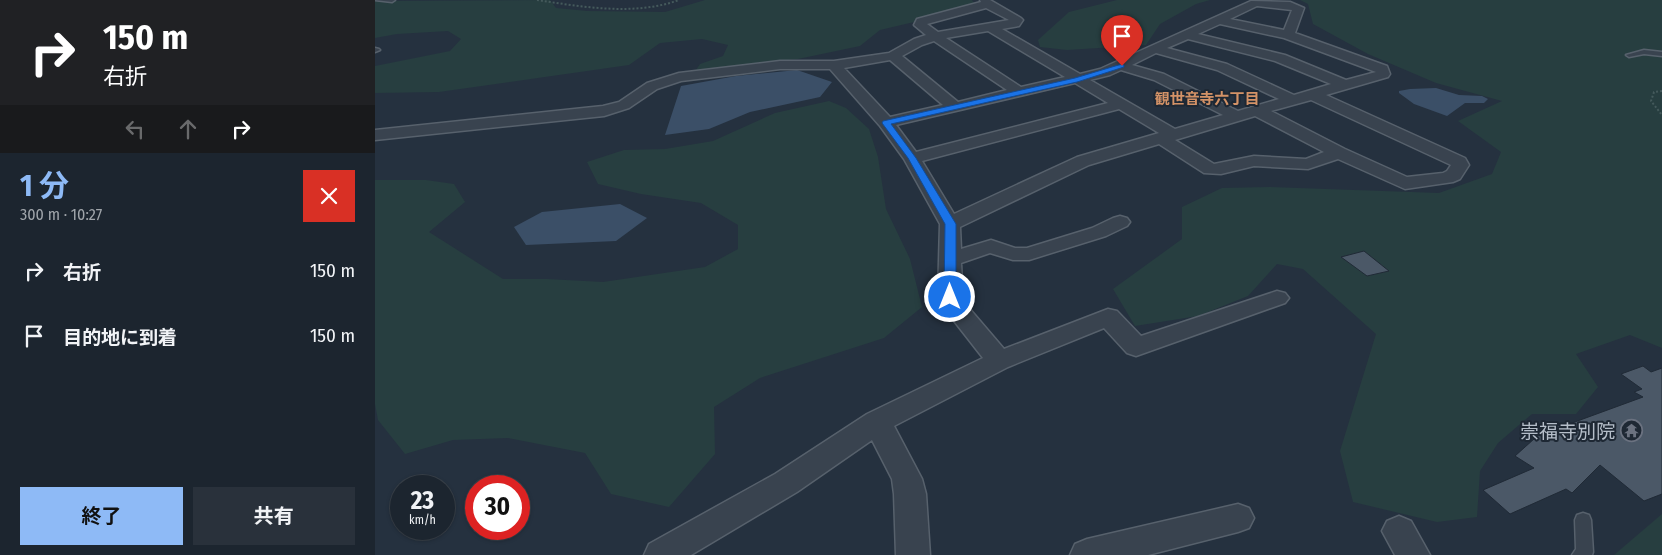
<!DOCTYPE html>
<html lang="ja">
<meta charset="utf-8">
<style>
body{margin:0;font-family:"Fira Sans Condensed","Noto Sans JP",sans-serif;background:#29313b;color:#f1f3f6;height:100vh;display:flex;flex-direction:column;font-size:19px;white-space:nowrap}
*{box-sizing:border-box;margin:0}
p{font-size:16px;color:#a0a5aa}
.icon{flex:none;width:28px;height:28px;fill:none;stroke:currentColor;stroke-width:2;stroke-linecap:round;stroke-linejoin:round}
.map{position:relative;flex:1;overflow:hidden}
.sheet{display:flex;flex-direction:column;background:#1c252f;width:375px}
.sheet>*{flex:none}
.guide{background:#202124;color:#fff;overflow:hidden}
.speed{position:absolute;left:15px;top:475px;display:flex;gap:10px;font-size:25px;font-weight:700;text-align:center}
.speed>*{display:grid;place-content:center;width:65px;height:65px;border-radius:50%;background:#1c252f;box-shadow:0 1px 4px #0004,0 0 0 1px #3a424b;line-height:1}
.speed small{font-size:12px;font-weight:400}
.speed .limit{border:8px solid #d22;background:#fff;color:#111}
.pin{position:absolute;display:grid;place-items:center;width:42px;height:42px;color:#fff;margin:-51px -21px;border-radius:50% 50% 50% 0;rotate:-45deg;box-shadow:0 0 5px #0007}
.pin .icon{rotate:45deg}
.me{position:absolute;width:55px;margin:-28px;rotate:0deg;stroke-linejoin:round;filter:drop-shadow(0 0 4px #0008)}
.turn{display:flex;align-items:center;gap:18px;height:105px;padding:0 20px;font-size:22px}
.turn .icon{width:65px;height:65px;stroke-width:2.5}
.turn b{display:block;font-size:35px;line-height:42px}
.lanes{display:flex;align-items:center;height:48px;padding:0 20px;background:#0003;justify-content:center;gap:25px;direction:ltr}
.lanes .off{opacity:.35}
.round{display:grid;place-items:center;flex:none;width:52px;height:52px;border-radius:0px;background:#29313b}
.overview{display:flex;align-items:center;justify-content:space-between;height:85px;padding:0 20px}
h1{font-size:30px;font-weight:700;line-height:38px;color:#8ebaf6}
.primary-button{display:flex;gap:10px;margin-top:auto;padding:10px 20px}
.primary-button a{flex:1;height:58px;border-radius:0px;background:#8ebaf6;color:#111;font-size:20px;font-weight:700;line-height:58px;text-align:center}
.primary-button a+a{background:#29313b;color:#f1f3f6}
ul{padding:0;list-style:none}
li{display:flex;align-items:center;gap:15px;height:65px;padding:0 20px}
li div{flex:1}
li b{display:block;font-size:19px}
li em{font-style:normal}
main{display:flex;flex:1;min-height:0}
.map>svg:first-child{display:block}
.green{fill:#273e40}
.water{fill:#3b4f67}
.building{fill:#4b5867;stroke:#202a36}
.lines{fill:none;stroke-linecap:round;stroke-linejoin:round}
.lane-casing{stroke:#57616c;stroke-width:3}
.street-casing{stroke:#57616c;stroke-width:3}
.path{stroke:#455a5c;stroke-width:2;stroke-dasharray:2 2;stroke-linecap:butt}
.lane{fill:#39434f;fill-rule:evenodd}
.street{fill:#39434f;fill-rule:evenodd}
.route{fill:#1a73e8;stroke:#114b97}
.labels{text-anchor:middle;stroke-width:4;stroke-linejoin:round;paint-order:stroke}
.far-neighbourhood-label{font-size:15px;font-weight:bold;fill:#d39267;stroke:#1e2834}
.near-poi-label{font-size:19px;fill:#b5bec9;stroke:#1e2834;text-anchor:end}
</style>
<main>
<section class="sheet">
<div class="guide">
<div class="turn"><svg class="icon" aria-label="right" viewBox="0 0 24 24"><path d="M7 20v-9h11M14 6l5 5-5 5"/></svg><div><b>150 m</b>右折</div></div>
<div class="lanes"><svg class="icon off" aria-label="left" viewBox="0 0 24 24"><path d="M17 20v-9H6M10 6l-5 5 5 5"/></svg><svg class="icon off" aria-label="ahead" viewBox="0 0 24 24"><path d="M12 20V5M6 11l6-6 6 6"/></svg><svg class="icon" aria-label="right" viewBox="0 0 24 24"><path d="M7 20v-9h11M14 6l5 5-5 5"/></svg></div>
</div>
<div class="overview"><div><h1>1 分</h1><p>300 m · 10:27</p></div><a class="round" style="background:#d93025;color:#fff"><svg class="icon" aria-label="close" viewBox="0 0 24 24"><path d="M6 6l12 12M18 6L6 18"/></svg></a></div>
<ul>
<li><svg class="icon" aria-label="right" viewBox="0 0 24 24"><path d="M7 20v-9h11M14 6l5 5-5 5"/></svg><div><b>右折</b></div><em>150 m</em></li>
<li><svg class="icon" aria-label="arrive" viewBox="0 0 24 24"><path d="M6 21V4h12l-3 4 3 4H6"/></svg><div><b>目的地に到着</b></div><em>150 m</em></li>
</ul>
<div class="primary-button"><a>終了</a><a>共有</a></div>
</section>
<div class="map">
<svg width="1287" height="555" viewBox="0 0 1287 555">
<rect width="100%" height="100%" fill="#25313f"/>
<g class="green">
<path d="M175,0L181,8L212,11L290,12L330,0H597L599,3L586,11L505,30L485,46L423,59L321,70L325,64L348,56L353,45L327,39L285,43L254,65L64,92L0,93V66L75,51L86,39L73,31L22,34L0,38V1Z"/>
<path d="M742,0H835L821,4L785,24L771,45L692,50L665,47L663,40L694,12Z"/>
<path d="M925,0H1287V348L1255,335L1201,354L1223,387L1201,414H1157L1123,443L1105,471L1102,517L1062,522L978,502L965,451L1001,334L928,269L902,264L873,296L823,316L760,326L738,289L807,239V207L847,188L894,187L1064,193L1117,174L1126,152L1083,121L1127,101L1061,83L993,54L938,24L933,4Z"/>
<path d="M454,101L471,108L494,129L503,157L511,209L535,259L547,307L509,338L385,378L339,407L340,454L294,507L236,494L210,453L133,438L78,440L30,454L3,420L0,404V180H51L79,184L90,202L54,232L128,279H172L228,282L330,267L363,249V225L326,203L266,194L223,184L212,162L249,150L290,149L338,141L400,113Z"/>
<path d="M1287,514V555H1239Z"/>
</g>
<g class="water">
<path d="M422,70L457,82L445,97L375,112L334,129L290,135L306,86L361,76Z"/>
<path d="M1061,88L1084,95L1107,96L1113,99L1109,103H1090L1072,116L1039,104L1024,93V91L1035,89Z"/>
<path d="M245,204L272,218L241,241L151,245L139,227L167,212Z"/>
</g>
<g class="building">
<path d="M989,251L1014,271L992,276L966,257Z"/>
<path d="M1268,366L1276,372L1287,368V494L1269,501L1225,465L1197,493L1191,489L1135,514L1108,490L1159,468L1140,456L1178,422L1186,427L1268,397L1259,392L1267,389L1246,374Z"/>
</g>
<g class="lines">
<defs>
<g id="lane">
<path d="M0,0H20L17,2Z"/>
<path d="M0,48L4,49L5,50L0,52Z"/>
<path d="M1269,50L1287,52V56L1269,54L1254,57L1251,55Z"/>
<path d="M1208,513L1214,515L1216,520L1218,552L1217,555H1197L1201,549L1200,520L1202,515Z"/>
</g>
<g id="street">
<path d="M605,0H615L646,18L648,20L644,26L627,29L705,74L725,69L876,1L915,2L929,8L920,33L1012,66L1015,74L1013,77L951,95L1090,158L1094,165L1085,179L1078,182L1030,189L963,159L933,169L879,166L846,174L829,173L784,144L714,165L585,227L586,249L616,240L640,248H652L717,228L738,218L745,216L752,218L755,222L752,226L731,236L654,260H638L615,253L586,263L588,301L629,349L733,309L742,311L766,336L902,291L910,293L914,298L910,303L761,356L752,353L729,328L633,367L519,426L547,479L551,494L555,555H521L519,494L517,479L497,440L422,492L316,555H269L274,544L400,474L492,414L608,358L565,303L563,297L565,224L529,159L505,126L455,69H405L306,81L282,89L254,108L229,116L0,140V130L228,106L244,102L272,83L304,73L405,61H459L514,53L539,39L551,35L539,25L542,19L606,2ZM882,6L917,10L909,30L855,19ZM611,8L634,20L563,32L552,24ZM845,24L909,38L1001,72L971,80L910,55L823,34ZM613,31L690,77L646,87L571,38ZM813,39L900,61L956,84L919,95L852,64L792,48ZM559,41L632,90L583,102L527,56L547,45ZM781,53L842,70L904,99L863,111L789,74L757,65ZM515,60L568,105L515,117L469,68ZM746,70L779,80L848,115L800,129L715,80L735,75ZM700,83L733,103L541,152L521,125ZM936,100L1076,165L1072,171L1068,173L1032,177L970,149L896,111ZM744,109L784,133L702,157L579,214L547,161ZM880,116L949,152L931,159L879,156L839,164L800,140Z"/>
<path d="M863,504L874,508L879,518L874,528L863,532L773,555H695L700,544L712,539Z"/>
<path d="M1024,516L1036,521L1055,555H1020L1007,531L1012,521Z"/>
</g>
</defs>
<use href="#lane" class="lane-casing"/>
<use href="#street" class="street-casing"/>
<g class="path">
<path d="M162,0C208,7 260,16 304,0"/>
<path d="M1287,91L1279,92L1276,101L1287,115"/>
</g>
<use href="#lane" class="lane"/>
<use href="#street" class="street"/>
</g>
<path class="route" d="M747,64L749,65V67L702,82L516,124L541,158L581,224V297L579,300H571L569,297L570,224L533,158L507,123L508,121L700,78Z"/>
<defs>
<symbol id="temple-ring" viewBox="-11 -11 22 22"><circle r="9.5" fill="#1e2834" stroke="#6b7280" stroke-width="1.5"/><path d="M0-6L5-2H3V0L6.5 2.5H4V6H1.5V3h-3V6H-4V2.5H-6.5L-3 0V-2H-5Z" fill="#6b7280"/></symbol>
</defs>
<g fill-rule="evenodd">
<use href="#temple-ring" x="1244" y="418" width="25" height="25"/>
</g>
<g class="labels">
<g class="far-neighbourhood-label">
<text x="832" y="104">観世音寺六丁目</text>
</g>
<g class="near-poi-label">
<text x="1240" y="438">崇福寺別院</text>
</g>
</g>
</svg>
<div class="speed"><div>23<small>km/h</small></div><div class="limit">30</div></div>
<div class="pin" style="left:747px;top:66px;background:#d93025"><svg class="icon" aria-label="arrive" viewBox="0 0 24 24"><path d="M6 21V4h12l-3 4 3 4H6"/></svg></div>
<svg class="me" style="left:575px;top:297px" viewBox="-20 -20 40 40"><circle r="17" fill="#1a73e8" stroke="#fff" stroke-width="3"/><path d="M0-11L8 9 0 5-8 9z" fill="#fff"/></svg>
</div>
</main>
